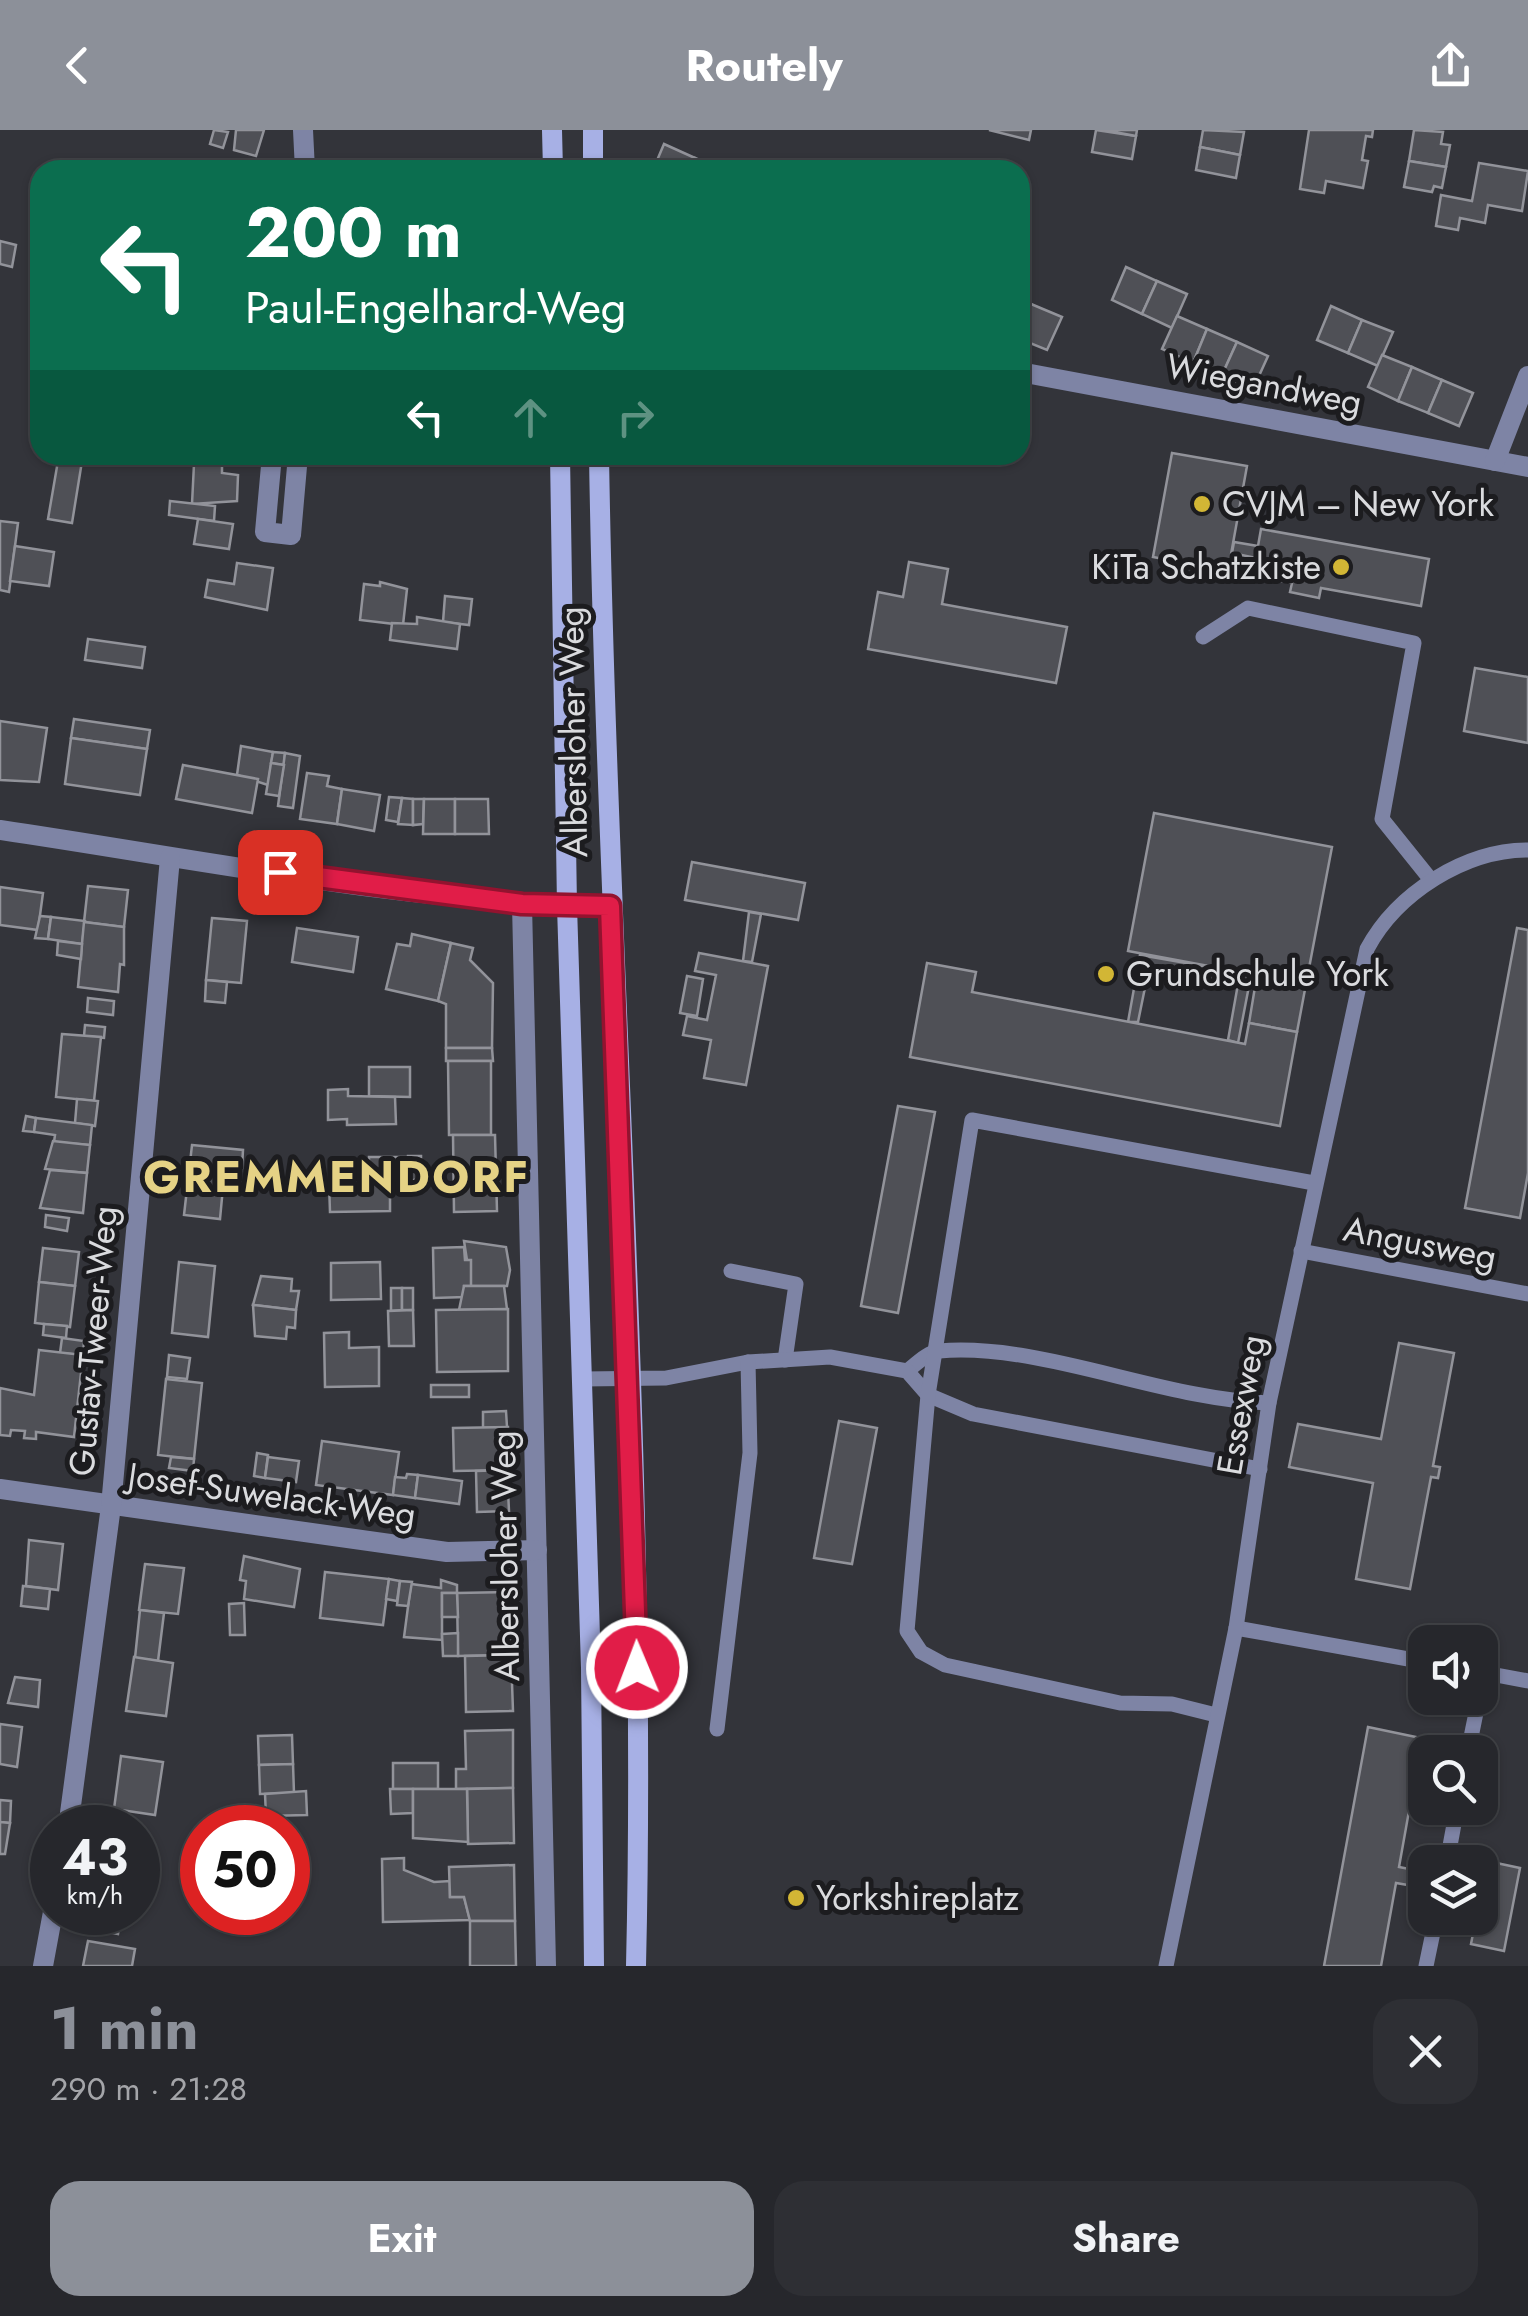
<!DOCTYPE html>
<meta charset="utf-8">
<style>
body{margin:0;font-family:Jost,sans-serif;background:#2e2f34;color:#f1f3f6;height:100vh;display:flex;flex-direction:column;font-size:38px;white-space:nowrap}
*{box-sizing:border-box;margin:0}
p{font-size:32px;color:#a4a5a9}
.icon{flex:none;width:55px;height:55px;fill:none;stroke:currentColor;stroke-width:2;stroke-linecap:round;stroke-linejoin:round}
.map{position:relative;height:1836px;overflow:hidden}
.side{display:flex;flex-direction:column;background:#26272c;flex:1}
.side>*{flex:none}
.banner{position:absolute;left:30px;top:30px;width:1000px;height:305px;border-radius:30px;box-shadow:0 2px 8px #0004,0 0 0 2px #424448;background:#0b6e4f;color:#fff;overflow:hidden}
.buttons{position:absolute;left:1408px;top:1495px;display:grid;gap:20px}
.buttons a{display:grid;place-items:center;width:90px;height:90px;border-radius:20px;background:#26272c;box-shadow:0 2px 8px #0004,0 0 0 2px #424448;font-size:50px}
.speed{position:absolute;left:30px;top:1675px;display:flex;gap:20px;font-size:50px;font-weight:700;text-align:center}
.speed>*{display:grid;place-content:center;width:130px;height:130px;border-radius:50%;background:#26272c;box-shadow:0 2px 8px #0004,0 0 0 2px #424448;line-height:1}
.speed small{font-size:25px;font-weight:400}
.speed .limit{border:15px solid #d22;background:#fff;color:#111}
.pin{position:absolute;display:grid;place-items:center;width:85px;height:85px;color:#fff;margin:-42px;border-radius:20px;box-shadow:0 5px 15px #0006}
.me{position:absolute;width:110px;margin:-55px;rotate:359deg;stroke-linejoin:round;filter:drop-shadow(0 0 8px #0008)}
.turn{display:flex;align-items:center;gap:35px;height:210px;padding:0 50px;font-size:45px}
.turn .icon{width:130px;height:130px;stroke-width:2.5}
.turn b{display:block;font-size:70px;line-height:85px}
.lanes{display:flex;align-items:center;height:95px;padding:0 50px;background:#0003;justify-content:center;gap:50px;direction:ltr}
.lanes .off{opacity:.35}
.round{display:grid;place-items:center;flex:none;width:105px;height:105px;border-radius:30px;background:#2e2f34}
.overview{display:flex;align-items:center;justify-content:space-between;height:170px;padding:0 50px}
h1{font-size:60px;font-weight:700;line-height:75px;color:#8c9099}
.cta{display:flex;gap:20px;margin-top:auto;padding:20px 50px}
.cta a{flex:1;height:115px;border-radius:30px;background:#8c9099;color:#fff;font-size:40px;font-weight:700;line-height:115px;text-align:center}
.cta a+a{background:#2e2f34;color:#f1f3f6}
header{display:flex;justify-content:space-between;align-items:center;height:130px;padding:0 50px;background:#8c9099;color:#fff;font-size:45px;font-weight:700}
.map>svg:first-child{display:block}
.building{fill:#4f5056;stroke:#92939a;stroke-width:2.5}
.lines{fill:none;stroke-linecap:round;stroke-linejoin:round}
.service{stroke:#7e84a5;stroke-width:15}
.minor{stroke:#7e84a5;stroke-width:20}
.secondary{stroke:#a7b0e5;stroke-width:20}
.route-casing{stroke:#92132f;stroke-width:25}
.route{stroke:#e11d48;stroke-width:18}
.poi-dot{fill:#d2b635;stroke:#1c1c1f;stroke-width:4}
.labels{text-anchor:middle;stroke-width:10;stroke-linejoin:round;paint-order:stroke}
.street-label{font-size:35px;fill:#dadbde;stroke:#1c1c1f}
.poi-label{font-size:35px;fill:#dadbde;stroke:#1c1c1f;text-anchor:start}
.district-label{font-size:45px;font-weight:bold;letter-spacing:2.5px;fill:#e5d285;stroke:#1c1c1f}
</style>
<header><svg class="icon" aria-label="back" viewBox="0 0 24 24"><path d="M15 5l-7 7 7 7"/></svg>Routely<svg class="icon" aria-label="share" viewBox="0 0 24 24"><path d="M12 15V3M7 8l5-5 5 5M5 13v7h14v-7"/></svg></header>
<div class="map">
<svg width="1528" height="1836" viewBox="0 0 1528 1836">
<rect width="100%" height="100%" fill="#33343a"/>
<g class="building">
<path d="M214,0L228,2L223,18L210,14Z"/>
<path d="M236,0H264L256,26L234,20Z"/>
<path d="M989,0H1031L1029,10Z"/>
<path d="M1096,0L1136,6L1132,29L1092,22Z"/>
<path d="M1104,0H1137L1136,6Z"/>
<path d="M1203,0L1244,2L1240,25L1200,17Z"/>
<path d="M1309,0H1373L1372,7L1366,6L1362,30L1368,31L1363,58L1326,51L1324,63L1300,59Z"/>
<path d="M1414,0L1443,2L1441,14L1450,15L1446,37L1409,31Z"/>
<path d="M664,14L695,28L690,40H653Z"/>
<path d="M1200,17L1240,25L1236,48L1196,40Z"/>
<path d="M695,28L724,40H690Z"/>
<path d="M1409,31L1446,37L1442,58L1434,56L1432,62L1404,57Z"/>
<path d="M1479,33L1528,41L1522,81L1488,75L1485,93L1460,88L1458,100L1436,96L1441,65L1472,71Z"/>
<path d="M0,111L16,115L12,137L0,134Z"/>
<path d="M1126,137L1157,151L1142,184L1112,170Z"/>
<path d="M1157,151L1187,164L1172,198L1142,184Z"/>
<path d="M1020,169L1031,174L1020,199Z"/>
<path d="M1031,174L1062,187L1047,220L1020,209Z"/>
<path d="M1331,176L1362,190L1348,223L1317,210Z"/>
<path d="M1177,186L1207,199L1193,233L1162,219Z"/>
<path d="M1362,190L1393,202L1378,236L1348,223Z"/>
<path d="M1207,199L1237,212L1222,245L1193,233Z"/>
<path d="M1237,212L1268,226L1253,259L1222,245Z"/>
<path d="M1382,225L1412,237L1398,271L1368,257Z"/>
<path d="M1412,237L1442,250L1428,283L1398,271Z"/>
<path d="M1442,250L1473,263L1459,296L1428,283Z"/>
<path d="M1172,323L1247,336L1228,441L1153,427Z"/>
<path d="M59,325H83L72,393L48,389Z"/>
<path d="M327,325H355V330L327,328Z"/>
<path d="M194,334L222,335V343L238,345L237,371L192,374Z"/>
<path d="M170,371L215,376L214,391L169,385Z"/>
<path d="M198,389L233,394L229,419L194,414Z"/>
<path d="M0,391L18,393L9,462L0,460Z"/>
<path d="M1261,399L1429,429L1421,476L1321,458L1319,468L1290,462L1292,453L1253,446L1256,428L1232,423L1234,412L1258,416Z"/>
<path d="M15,416L54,422L49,456L10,451Z"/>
<path d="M909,432L948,439L942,474L1067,497L1056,553L868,519L878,462L903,467Z"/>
<path d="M237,433L273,438L267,480L205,467L208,450L234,454Z"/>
<path d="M380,452L407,459L403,495L360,490L364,454L380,456Z"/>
<path d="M445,466L472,469L469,495L443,492Z"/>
<path d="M417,487L460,494L457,519L390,510L392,493L417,494Z"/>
<path d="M88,509L145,517L142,538L85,530Z"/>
<path d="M1475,538L1528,547V613L1464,601Z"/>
<path d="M74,589L150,600L147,619L71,608Z"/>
<path d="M0,591L47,598L39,652L0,650Z"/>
<path d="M71,608L147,619L140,665L65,654Z"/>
<path d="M241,616L273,622L268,655L237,645Z"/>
<path d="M273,622L285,623L284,635L271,633Z"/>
<path d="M285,623L300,626L293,678L278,676Z"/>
<path d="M271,633L284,635L279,666L266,664Z"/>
<path d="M183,635L258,649L252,683L176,669Z"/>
<path d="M307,643L329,646L327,656L342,659L337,694L300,689Z"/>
<path d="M342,659L380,665L374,701L337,694Z"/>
<path d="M389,667L402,668L398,692L386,690Z"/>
<path d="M402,668L413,669V695L398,694Z"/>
<path d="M413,669H424L423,694L413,695Z"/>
<path d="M424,669H455V704H423Z"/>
<path d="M455,669H488L489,704H455Z"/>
<path d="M1154,683L1332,717L1306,854L1128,821Z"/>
<path d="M692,732L805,753L798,790L685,770Z"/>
<path d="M88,756L128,760L124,797L84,792Z"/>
<path d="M0,757L43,763L38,800L0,795Z"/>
<path d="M749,782L761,784L752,832L743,831Z"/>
<path d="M40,786L51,787L48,809L35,808Z"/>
<path d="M51,787L85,791L82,814L48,809Z"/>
<path d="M212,788L247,791L241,853L206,850Z"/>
<path d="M84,792L124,797V835L120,834L118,862L78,857Z"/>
<path d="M297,798L358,807L353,842L292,832Z"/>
<path d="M1517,798L1528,800V1043L1520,1088L1465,1078Z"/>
<path d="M412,804L451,813L438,871L386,859L397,814L410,816Z"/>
<path d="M58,811L82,814L81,829L57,825Z"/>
<path d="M451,813L473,818L470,830L493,853L492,918H446V874L438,871Z"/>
<path d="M699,823L768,836L746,955L704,948L711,910L683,905L687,886L707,890L716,845L695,841Z"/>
<path d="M1140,825L1306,854L1297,902L1249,893L1255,857L1249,856L1238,913L1228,910L1238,854L1149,838L1138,892H1128Z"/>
<path d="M927,833L976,842L972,862L1245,914L1249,893L1297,902L1280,996L910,927Z"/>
<path d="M687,846L703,849L697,886L680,883Z"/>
<path d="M206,850L227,852L225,873L205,871Z"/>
<path d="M88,868L114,871L113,885L87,882Z"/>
<path d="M85,895L105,897L104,908L84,906Z"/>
<path d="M62,904L101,907L94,971L56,967Z"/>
<path d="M446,918H492L493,931H446Z"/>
<path d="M448,931H491V1005H449Z"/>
<path d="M369,937H410V967L369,966Z"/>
<path d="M348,959V966L395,967L396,994L347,995V989L328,990V960Z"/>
<path d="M77,969L98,971L95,996L75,993Z"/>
<path d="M898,976L935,982L898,1183L861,1176Z"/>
<path d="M26,986L36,988L34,1002L23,1001Z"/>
<path d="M36,988L92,995L90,1015L54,1012L55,1005L34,1002Z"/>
<path d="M453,1005H495L497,1081L454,1082Z"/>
<path d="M53,1011L90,1015L87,1043L45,1039Z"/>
<path d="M192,1015L243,1020L242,1038L225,1036L220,1089L184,1085Z"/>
<path d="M421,1026V1050H408V1026Z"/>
<path d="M369,1027H408V1050H390V1081L330,1082L329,1052L369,1056Z"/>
<path d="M50,1040L87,1043L83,1083L40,1078Z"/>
<path d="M46,1085L69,1088L67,1101L45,1097Z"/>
<path d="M464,1111L506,1117L510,1140L507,1156H471Z"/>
<path d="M464,1117L465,1130H471V1156H464L465,1167L434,1168L433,1118Z"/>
<path d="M43,1118L79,1122L75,1156L39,1152Z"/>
<path d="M179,1132L215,1136L208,1207L172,1203Z"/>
<path d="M380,1132L381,1169L331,1170V1133Z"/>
<path d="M261,1146L292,1149L291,1161H299L296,1180L253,1175Z"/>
<path d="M39,1152L75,1156L70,1197L35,1193Z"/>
<path d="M464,1156H504L507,1179L459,1180Z"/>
<path d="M391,1158H402V1180L391,1181Z"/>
<rect x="402" y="1158" width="11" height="22"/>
<path d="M253,1175L296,1180L295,1198L287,1197L286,1209L255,1206Z"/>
<path d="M508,1179V1241L437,1242L436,1180Z"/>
<path d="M413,1180L414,1216H389L388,1181Z"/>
<path d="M44,1194L67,1196L66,1208L43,1205Z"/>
<path d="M349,1202V1218L379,1217V1256L325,1257L324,1203Z"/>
<path d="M62,1208L84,1211L83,1225L60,1223Z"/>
<path d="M1399,1213L1454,1223L1433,1336L1440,1337L1438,1348L1431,1347L1410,1459L1356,1449L1373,1353L1289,1337L1298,1294L1381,1309Z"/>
<path d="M39,1220L83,1225L74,1307L36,1302V1309L24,1308L25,1301L11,1300L10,1306L0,1305V1258L34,1265Z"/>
<path d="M169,1225L190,1228L187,1249L167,1247Z"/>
<path d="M166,1249L202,1253L194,1329L158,1325Z"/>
<rect x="431" y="1255" width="38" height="12"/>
<path d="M506,1281L507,1297L483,1298V1282Z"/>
<path d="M839,1291L877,1298L852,1434L814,1428Z"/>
<path d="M508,1297L509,1340L454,1341L453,1298Z"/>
<path d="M322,1311L399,1322L393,1365L316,1355Z"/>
<path d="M257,1323L268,1325L265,1348L254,1346Z"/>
<path d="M171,1327L194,1329L193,1341L169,1338Z"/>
<path d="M268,1327L299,1331L296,1352L265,1348Z"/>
<path d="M507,1340L509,1381L477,1382L476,1341Z"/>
<path d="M407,1344L418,1345L415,1368L393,1365L395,1347L406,1348Z"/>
<path d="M418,1345L462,1351L459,1374L415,1368Z"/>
<path d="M29,1410L63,1414L58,1460L26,1456Z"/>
<path d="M244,1426L300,1439L294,1477L244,1469L246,1451L240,1450Z"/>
<path d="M145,1434L184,1438L178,1484L139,1480Z"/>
<path d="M325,1442L389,1449L383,1495L320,1488Z"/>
<path d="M389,1449L400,1451L397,1471L386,1469Z"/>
<path d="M441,1450L457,1455V1463H442V1510L404,1507L411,1454L441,1458Z"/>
<path d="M400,1451L412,1452L408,1476L397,1475Z"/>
<path d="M23,1456L50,1459L48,1479L21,1476Z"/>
<path d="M510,1462L511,1525L458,1526L457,1463Z"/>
<path d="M442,1463H457L458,1487H442Z"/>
<path d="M244,1473L245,1505H230L229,1474Z"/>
<path d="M140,1480L164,1483L158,1531L135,1528Z"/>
<path d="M458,1503V1526H443L442,1504Z"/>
<path d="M511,1525L513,1581L466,1582L465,1526Z"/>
<path d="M134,1527L173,1533L166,1586L126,1581Z"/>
<path d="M15,1547L40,1550L38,1577L8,1573Z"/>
<path d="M0,1594L22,1597L17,1637L0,1634Z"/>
<path d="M1368,1597L1435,1611L1433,1622L1419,1625L1399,1737L1425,1742V1758L1396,1753L1381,1836H1324Z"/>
<path d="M513,1600V1658L456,1659V1639H466L465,1601Z"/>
<path d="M292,1605L293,1634L259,1635L258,1606Z"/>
<path d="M121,1626L163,1632L155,1685L114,1679Z"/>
<rect x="393" y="1633" width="45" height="26"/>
<path d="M293,1634L294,1663L260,1664L259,1635Z"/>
<path d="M513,1658L514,1713L468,1714L467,1659Z"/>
<path d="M390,1659H413V1683L391,1684Z"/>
<path d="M413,1659H467L468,1712L413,1708Z"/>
<path d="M306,1661L307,1685L266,1686L265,1664Z"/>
<path d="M0,1670L11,1671L10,1693L0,1692Z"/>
<path d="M0,1692L10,1693L5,1724H0Z"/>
<path d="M288,1716H290L291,1752H288Z"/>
<path d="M404,1728V1740L434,1752L450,1751V1767H464L470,1790L383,1792L382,1729Z"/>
<path d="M138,1729L149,1731L142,1783L135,1782Z"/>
<path d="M1487,1731L1520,1738L1504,1821L1471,1814L1476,1788H1480Z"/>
<path d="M514,1735L515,1791H470L464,1767H450L449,1737Z"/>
<rect x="228" y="1782" width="14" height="12"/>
<path d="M99,1788L120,1792L118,1804L97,1800Z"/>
<path d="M470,1791H515L516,1836H470Z"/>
<path d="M88,1811L135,1819L132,1836H83Z"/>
</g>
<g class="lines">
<g class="service">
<path d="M1203,507L1248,478L1414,513L1382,689L1431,750"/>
<path d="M1301,1121L1528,1164"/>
<path d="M731,1141L796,1154L785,1230"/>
<path d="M907,1241C916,1234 928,1222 939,1221C1041,1212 1162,1270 1269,1273"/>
<path d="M583,1249L666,1248L748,1232L830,1227L907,1241L928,1265L973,1284L1260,1339"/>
<path d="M1236,1498L1425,1532"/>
<path d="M1480,1542L1528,1551"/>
<path d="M1216,1585L1172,1574L1120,1573L945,1535L921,1522L907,1501L928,1265L972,990L1314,1053"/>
<path d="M717,1599L750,1323L748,1232"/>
<path d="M1468,1622L1479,1568"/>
<path d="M1447,1732L1457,1678"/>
<path d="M1166,1836L1236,1498L1269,1273L1367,819C1397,763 1465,720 1528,720"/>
<path d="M1426,1836L1436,1788"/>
</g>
<g class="minor">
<path d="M303,0L305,40"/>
<path d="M1020,242L1528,337"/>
<path d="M272,325L265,402L291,405L298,325"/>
<path d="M1495,331L1528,246"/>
<path d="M0,700C202,730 406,772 610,776"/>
<path d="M522,774L546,1836"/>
<path d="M0,1359L447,1422L537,1420"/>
<path d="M68,1698L111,1376L170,728"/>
<path d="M43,1836L53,1782"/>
</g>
<g class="secondary">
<path d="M552,0L553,40"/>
<path d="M593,0V40"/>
<path d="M560,325L567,776L591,1538L594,1836"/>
<path d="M599,325C607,829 648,1332 636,1836"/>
</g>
</g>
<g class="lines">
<defs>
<path id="route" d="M280,742L522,774L610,776L637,1538"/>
</defs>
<use href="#route" class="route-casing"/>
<use href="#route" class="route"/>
</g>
<g class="poi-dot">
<circle cx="1202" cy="374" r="10"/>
<circle cx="1341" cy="437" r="10"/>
<circle cx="1106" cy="844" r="10"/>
<circle cx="796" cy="1768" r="10"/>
</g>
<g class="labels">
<g class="street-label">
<text transform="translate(1264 254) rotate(11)" y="12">Wiegandweg</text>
<text transform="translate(573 602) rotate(-91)" y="12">Albersloher Weg</text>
<text transform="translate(1420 1113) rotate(11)" y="12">Angusweg</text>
<text transform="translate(93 1211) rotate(-85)" y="12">Gustav-Tweer-Weg</text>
<text transform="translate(1241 1275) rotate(-80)" y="12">Essexweg</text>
<text transform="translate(272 1365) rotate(8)" y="12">Josef-Suwelack-Weg</text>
<text transform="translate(505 1426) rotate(-91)" y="12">Albersloher Weg</text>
</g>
<g class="poi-label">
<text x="1222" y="386">CVJM – New York</text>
<text x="1321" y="449" text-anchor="end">KiTa Schatzkiste</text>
<text x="1126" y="856">Grundschule York</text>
<text x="816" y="1780">Yorkshireplatz</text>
</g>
<g class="district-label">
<text x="337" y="1062">GREMMENDORF</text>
</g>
</g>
</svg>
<div class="buttons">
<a><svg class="icon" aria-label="sound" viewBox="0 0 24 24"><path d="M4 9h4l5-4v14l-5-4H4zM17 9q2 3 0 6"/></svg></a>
<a><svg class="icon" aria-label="search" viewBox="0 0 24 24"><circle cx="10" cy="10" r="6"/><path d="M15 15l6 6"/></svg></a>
<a><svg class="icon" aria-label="layers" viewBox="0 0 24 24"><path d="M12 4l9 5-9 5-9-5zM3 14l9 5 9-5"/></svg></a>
</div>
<div class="speed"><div>43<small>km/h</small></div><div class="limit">50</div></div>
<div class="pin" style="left:280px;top:742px;background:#d93025"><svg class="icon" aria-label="arrive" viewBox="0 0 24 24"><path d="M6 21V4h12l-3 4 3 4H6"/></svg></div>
<svg class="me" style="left:637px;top:1538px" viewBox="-20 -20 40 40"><circle r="17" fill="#e11d48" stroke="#fff" stroke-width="3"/><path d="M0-11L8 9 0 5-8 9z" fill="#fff"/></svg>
<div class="banner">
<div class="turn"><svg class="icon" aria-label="left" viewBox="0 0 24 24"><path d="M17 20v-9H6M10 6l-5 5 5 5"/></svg><div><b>200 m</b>Paul-Engelhard-Weg</div></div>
<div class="lanes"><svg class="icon" aria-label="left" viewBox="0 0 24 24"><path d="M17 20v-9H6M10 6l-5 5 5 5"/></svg><svg class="icon off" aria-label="ahead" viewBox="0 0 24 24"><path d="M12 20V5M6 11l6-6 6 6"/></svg><svg class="icon off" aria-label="right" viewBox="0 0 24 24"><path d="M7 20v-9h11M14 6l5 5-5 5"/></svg></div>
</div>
</div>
<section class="side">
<div class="overview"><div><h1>1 min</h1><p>290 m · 21:28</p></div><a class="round"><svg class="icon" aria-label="close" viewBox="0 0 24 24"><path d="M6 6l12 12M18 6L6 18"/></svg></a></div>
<div class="cta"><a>Exit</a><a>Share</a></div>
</section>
